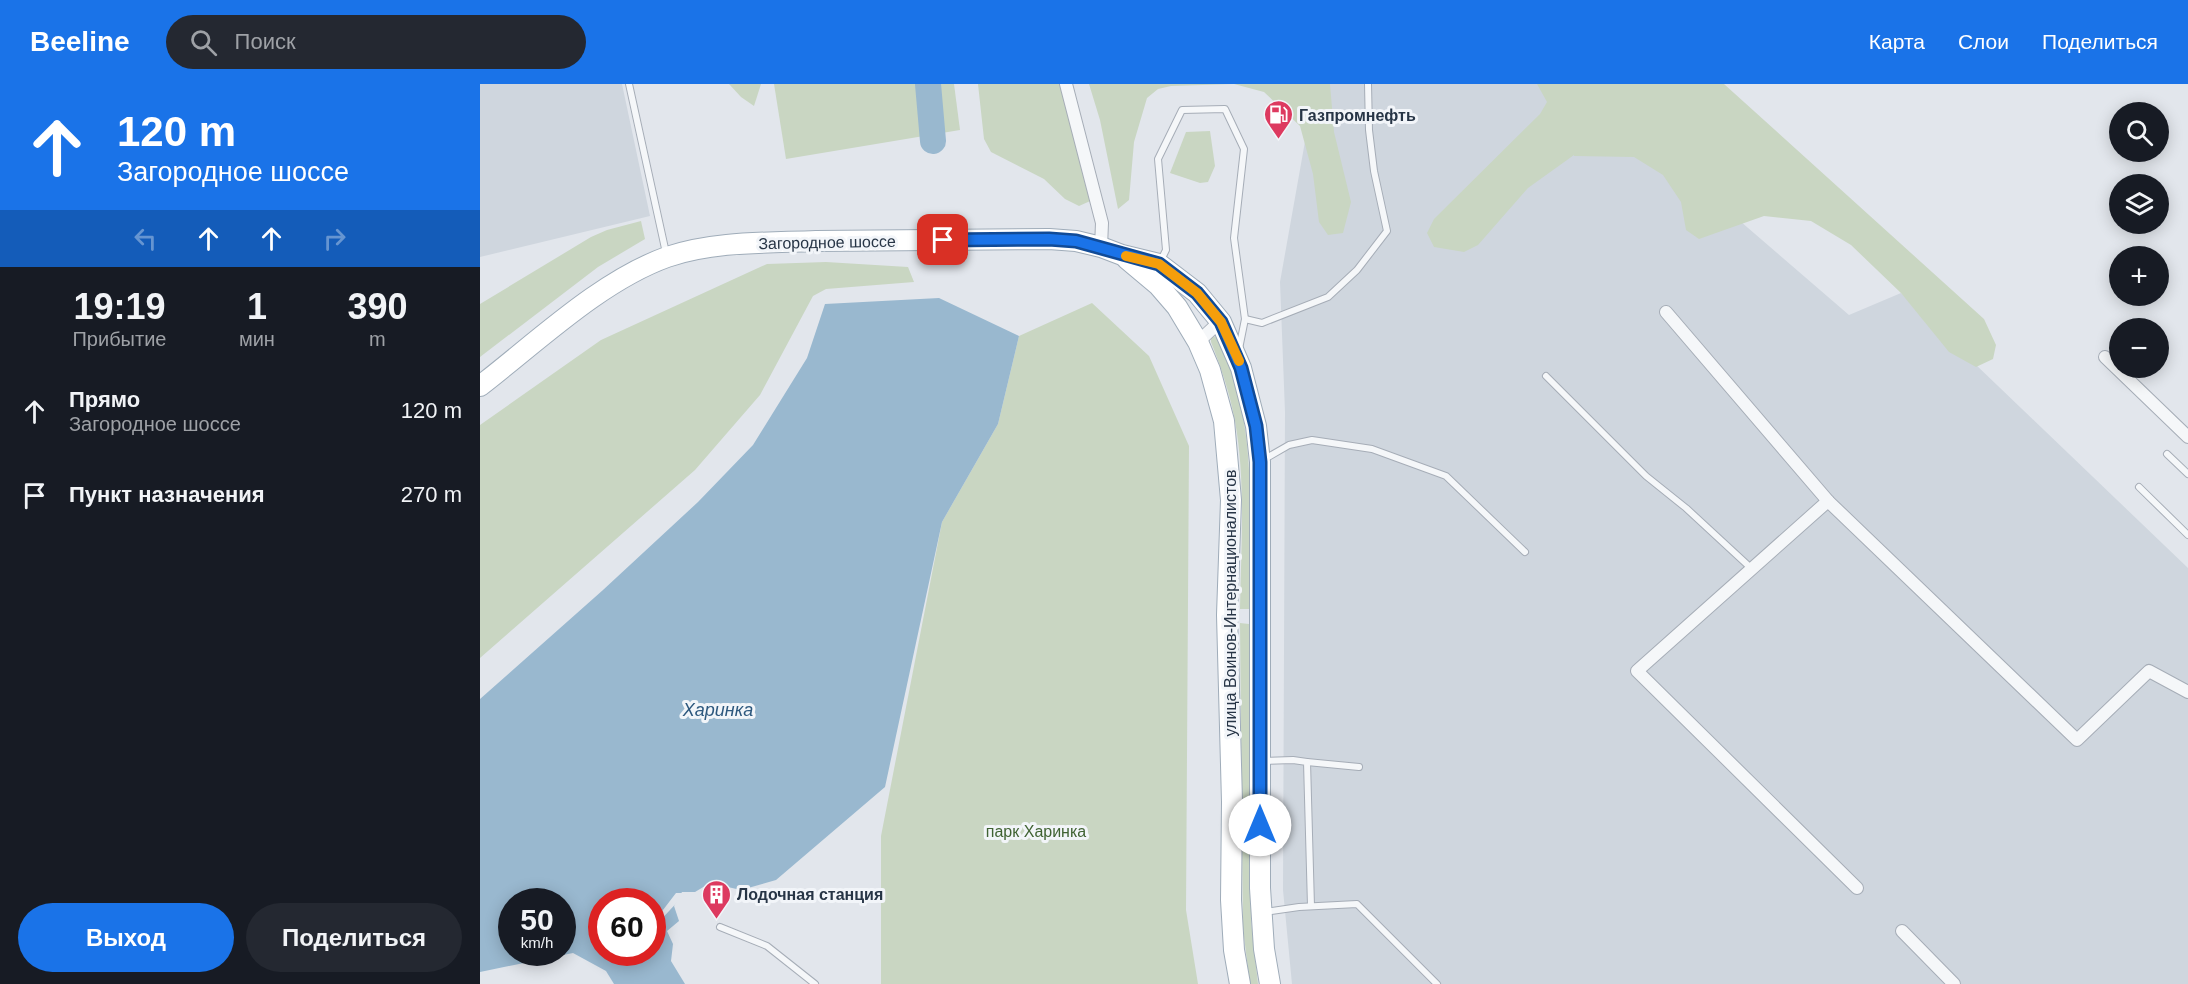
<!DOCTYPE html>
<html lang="ru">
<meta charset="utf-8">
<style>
body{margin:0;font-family:Arial,sans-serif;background:#242831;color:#f1f3f6;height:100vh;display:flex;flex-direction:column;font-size:22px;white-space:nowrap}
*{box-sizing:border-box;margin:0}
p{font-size:20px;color:#9ea1a6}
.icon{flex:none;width:33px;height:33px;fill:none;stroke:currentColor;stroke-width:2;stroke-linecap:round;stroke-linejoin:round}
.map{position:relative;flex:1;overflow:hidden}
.drawer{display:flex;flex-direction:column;background:#171b24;width:480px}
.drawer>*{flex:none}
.guide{background:#1a73e8;color:#fff;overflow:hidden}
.buttons{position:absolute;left:1629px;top:18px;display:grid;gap:12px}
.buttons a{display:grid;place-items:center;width:60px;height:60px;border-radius:50%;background:#171b24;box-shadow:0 3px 15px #0003;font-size:30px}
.speed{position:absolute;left:18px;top:804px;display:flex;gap:12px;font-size:30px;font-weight:700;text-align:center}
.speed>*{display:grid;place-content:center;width:78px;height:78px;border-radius:50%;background:#171b24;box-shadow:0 3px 15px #0003;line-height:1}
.speed small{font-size:15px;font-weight:400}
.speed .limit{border:9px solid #d22;background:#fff;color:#111}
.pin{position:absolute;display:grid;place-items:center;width:51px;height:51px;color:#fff;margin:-26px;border-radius:12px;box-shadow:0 3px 9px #0006}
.me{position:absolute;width:66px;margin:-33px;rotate:0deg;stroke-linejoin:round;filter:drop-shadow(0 0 4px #0008)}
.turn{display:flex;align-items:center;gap:21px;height:126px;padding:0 18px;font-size:27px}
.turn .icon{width:78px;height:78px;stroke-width:2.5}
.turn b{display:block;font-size:42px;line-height:51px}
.lanes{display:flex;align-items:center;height:57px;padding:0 18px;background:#0003;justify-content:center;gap:30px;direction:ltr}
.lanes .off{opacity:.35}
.eta{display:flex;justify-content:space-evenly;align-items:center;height:102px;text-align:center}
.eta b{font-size:36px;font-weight:800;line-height:42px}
.action{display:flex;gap:12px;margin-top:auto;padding:12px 18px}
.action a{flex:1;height:69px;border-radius:36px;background:#1a73e8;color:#fff;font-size:24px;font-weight:800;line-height:69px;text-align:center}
.action a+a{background:#242831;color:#f1f3f6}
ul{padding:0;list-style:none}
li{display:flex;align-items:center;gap:18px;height:84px;padding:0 18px}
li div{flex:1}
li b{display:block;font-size:22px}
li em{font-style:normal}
header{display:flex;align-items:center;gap:36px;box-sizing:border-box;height:84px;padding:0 30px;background:#1a73e8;color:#fff}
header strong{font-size:28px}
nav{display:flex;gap:33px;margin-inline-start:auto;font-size:21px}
.search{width:420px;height:54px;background:#242831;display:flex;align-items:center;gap:15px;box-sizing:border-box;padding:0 21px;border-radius:33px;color:#9ea1a6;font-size:22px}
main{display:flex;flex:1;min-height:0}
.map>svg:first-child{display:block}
.built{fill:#cfd6de}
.green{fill:#c9d6c2}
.water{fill:#99b8cf;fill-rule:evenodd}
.pier{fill:#e2e6ec}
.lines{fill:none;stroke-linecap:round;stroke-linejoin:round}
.river{stroke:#99b8cf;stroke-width:26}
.lane-casing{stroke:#a6adb7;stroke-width:8}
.street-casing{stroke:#a6adb7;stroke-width:14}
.primary-casing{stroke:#9facb9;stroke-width:22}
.lane{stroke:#f5f7f9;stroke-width:6}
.street{stroke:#f5f7f9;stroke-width:12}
.primary{stroke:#fff;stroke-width:20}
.route-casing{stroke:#114b97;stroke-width:15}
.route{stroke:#1a73e8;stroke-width:10}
.slow{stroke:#f59e0b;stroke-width:10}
.labels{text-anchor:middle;stroke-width:6;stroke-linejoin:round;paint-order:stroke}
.poi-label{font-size:16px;font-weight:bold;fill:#273546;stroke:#f2f5f9;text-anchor:start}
.street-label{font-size:16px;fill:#273546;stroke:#f2f5f9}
.park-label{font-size:16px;fill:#406333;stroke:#f2f5f9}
.water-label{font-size:18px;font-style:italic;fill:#2d587e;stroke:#f2f5f9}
</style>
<header>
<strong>Beeline</strong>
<div class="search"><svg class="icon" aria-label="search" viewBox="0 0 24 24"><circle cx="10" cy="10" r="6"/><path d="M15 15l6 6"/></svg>Поиск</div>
<nav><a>Карта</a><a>Слои</a><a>Поделиться</a></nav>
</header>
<main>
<section class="drawer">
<div class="guide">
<div class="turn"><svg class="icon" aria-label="ahead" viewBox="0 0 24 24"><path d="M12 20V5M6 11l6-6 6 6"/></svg><div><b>120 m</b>Загородное шоссе</div></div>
<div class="lanes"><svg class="icon off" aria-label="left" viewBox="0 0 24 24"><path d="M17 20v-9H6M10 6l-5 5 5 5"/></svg><svg class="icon" aria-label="ahead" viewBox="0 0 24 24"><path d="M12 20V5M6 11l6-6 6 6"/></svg><svg class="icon" aria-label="ahead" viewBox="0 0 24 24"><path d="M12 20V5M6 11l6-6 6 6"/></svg><svg class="icon off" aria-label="right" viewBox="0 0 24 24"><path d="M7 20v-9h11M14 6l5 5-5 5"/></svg></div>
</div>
<div class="eta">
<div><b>19:19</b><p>Прибытие</p></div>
<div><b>1</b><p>мин</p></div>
<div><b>390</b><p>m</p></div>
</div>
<ul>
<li><svg class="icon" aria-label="ahead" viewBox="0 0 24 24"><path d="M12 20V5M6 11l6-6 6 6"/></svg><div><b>Прямо</b><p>Загородное шоссе</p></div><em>120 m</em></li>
<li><svg class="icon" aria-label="arrive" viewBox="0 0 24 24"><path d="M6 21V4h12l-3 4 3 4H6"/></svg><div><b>Пункт назначения</b></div><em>270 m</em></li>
</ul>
<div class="action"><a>Выход</a><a>Поделиться</a></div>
</section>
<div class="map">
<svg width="1708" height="900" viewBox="0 0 1708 900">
<rect width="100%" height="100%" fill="#e2e6ec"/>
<g class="built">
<path d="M0,0H142L170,132L0,173Z"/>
<path d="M829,0H1101L1369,231L1421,209L1708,484V900H812L803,806L805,328L800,198L829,35Z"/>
</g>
<g class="green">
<path d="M249,0H281L274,22L261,13Z"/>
<path d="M294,0H474L480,46L306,75Z"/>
<path d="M498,0H579L617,114L599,122L585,115L564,95L511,68L504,55Z"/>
<path d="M609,0H850L854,48L871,118L863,149L848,151L839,138L833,90L820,42L784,8L754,0L691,2L678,5L667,14L654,58L649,116L638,125L620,36Z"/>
<path d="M1057,0H1244L1504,235L1516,261L1513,275L1496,283L1469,268L1421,209L1371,161L1331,137L1284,132L1219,155L1206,146L1201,118L1183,91L1154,73L1094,72V71L1048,104L998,161L984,168L954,163L947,149L954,135L1060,30L1067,18Z"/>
<path d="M730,47L735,82L728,98L720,99L690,89L706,48Z"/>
<path d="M161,137L165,155L118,183L0,273V220L111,153L127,146Z"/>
<path d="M346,178L428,183L434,198L346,205L333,212L280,311L215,386L0,574V341L121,256L287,180Z"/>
<path d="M612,219L669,272L709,362L706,826L718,900H401V752L462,438L518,340L539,252Z"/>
<path d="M734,252C741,257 743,267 747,275C778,352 769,444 770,525H760C761,463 766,398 755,337C750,310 741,283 731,258V254Z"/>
<path d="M760,539L769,540L771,838L778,900H770L763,845Z"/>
</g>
<path class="water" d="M459,214L539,252L518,340L462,438L405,703L296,796L261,806L230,799L215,808H202L194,822L199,837L187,847L193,860L191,877L205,900H134L126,887L93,869L0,888V615L123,506L218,418L273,361L327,274L345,220ZM32,818H82V868H32ZM122,818H172V868H122Z"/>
<path class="pier" d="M196,809H215L204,811L175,842L173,839Z"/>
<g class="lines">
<path class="river" d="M448,0L453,57"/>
<defs>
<g id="lane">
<path d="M149,0L186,169"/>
<path d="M680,178L686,166L678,75L702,26L745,25L764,65L754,154L765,235L759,265"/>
<path d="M765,235L782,239L848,213L877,186L907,147L894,87L889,46L888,0"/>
<path d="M1066,292L1166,392L1206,424L1272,485"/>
<path d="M1687,370L1708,390"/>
<path d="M783,376L809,361L832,356L892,365L966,392L1045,468"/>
<path d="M1659,403L1708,451"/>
<path d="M782,677L813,676L827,678L831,822"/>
<path d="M827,678L879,683"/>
<path d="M785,828L819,823L877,820L957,900"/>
<path d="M240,843L287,862L335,900"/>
</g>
<g id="street">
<path d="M586,0L622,139L621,163"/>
<path d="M1186,228L1348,417L1597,656L1669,587L1708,608"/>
<path d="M718,258L734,243L741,238"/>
<path d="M1625,273L1708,353"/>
<path d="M1348,417L1157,587L1377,804"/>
<path d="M1422,847L1474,900"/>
</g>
<g id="primary">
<path d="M647,175L678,201L697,223L718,258L730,286L744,337L751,416L747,531L752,718L751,816L754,866L760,900"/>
<path d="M0,302C56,259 120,197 187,173C234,157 287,159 336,157C414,156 491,156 569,155L596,157L621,163L642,171L679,180L717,209L741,238L761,284L776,342L780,378V804L784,865L790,900"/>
</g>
</defs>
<use href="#lane" class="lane-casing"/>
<use href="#street" class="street-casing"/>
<use href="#primary" class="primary-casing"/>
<use href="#lane" class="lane"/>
<use href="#street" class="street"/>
<use href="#primary" class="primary"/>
</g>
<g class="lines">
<defs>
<path id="route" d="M463,156L569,155L596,157L679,180L717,209L741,238L761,284L776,342L780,378V741"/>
</defs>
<use href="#route" class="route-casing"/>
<use href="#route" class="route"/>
<path class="slow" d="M646,172L679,180L717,209L741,238L759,277"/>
</g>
<defs>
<symbol id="fuel-pin" viewBox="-11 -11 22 30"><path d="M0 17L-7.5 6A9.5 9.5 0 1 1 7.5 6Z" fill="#dd3a60" stroke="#f2f5f9"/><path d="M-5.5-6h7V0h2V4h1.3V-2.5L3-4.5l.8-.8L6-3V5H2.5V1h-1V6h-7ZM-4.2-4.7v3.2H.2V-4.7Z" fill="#fff"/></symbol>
<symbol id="building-pin" viewBox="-11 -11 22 30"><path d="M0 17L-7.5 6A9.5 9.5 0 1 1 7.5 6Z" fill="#dd3a60" stroke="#f2f5f9"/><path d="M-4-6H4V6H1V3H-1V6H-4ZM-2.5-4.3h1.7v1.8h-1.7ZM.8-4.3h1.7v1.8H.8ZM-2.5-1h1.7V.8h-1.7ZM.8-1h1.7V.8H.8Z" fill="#fff"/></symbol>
</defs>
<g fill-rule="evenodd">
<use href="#fuel-pin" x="782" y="14" width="33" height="45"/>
<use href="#building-pin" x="220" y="794" width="33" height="45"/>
</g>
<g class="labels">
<g class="poi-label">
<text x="819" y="37">Газпромнефть</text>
<text x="257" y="816">Лодочная станция</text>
</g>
<g class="street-label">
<text transform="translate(347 158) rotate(-1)" y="6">Загородное шоссе</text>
<text transform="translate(750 519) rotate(-90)" y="6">улица Воинов-Интернационалистов</text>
</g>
<g class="park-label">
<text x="556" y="753">парк Харинка</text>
</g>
<g class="water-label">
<text x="238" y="632">Харинка</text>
</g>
</g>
</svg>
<div class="buttons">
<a><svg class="icon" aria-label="search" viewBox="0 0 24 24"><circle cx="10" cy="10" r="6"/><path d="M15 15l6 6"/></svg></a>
<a><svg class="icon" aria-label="layers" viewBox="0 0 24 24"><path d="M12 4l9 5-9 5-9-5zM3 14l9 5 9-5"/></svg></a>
<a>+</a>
<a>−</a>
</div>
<div class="speed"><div>50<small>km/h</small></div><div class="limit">60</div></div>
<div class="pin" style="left:463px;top:156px;background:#d93025"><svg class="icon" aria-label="arrive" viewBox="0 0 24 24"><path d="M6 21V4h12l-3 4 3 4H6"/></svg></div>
<svg class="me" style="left:780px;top:741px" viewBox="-20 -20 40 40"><circle r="19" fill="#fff"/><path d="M0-13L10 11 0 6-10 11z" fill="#1a73e8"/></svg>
</div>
</main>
